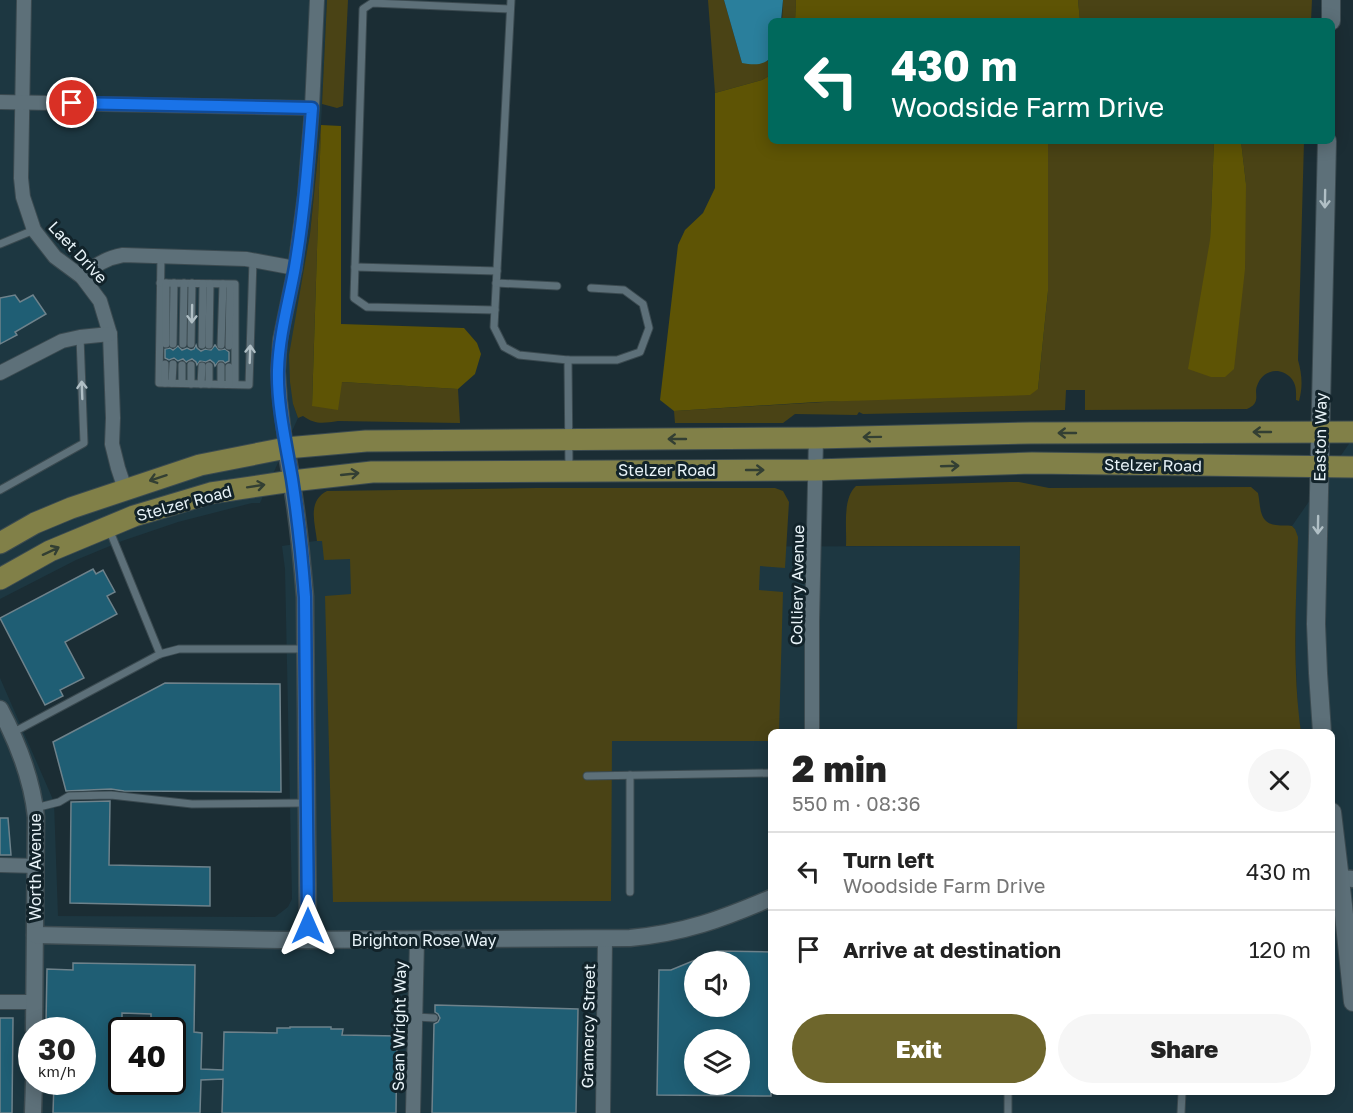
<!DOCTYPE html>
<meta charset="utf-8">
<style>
body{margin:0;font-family:"Golos Text",sans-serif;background:#f6f6f6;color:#222;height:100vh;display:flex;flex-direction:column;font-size:22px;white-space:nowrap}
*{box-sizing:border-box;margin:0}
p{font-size:20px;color:#767676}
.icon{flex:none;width:33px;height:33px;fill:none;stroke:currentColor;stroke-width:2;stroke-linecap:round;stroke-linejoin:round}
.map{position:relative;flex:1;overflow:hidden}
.details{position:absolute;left:768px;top:729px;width:567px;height:366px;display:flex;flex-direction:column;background:#fff;border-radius:9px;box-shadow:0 3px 15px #0003}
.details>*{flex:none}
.banner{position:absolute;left:768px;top:18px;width:567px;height:126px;border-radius:9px;box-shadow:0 3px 15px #0003;background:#00695c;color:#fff;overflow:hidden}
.controls{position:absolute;left:684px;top:951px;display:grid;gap:12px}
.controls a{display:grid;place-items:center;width:66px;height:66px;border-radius:50%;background:#fff;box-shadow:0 3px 15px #0003;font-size:30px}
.speed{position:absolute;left:18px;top:1017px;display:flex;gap:12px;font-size:30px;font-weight:700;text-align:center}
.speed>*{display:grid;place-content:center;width:78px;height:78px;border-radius:50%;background:#fff;box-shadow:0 3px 15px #0003;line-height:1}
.speed small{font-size:15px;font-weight:400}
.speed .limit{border:3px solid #111;border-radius:9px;background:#fff;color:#111}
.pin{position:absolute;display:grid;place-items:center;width:51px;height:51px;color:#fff;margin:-26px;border:3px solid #fff;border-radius:50%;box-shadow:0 2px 6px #0007}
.me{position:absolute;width:66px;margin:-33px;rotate:0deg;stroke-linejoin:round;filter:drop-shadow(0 0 4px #0008)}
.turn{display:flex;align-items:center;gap:21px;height:126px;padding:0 24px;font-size:27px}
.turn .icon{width:78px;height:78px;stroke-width:2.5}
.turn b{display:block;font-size:42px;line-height:51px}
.round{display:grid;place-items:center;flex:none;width:63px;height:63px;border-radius:32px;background:#f6f6f6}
.headline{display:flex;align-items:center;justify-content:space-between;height:102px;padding:0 24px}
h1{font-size:36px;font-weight:800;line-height:45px}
.action{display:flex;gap:12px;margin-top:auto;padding:12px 24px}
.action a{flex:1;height:69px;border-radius:36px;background:#6e662c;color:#fff;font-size:24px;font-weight:800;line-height:69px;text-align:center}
.action a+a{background:#f6f6f6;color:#222}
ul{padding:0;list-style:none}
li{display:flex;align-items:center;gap:18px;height:78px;padding:0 24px;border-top:2px solid #e0e0e0}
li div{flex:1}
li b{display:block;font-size:22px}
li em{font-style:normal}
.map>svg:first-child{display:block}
.built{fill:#1d3741;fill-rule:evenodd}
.green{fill:#4a4315}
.forest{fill:#5e5405}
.water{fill:#2a7f9c}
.building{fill:#1f5e74;stroke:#6e828b;stroke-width:1.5;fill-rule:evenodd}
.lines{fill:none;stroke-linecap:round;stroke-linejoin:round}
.service-casing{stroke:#3b4a50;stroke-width:9}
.minor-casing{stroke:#3b4a50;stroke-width:16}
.tertiary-casing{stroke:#3b4a50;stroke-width:19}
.secondary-casing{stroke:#3b4a50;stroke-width:20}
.primary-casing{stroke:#3b4a50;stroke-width:23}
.service{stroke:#5d7079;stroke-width:7}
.minor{stroke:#5d7079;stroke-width:14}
.tertiary{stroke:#5d7079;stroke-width:16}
.secondary{stroke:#5d7079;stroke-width:18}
.primary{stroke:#818048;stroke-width:21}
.oneway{stroke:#b0bfc5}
.oneway2{stroke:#333f33}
.route-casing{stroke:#114b97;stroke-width:15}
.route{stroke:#1a73e8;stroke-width:10}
.labels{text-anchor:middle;stroke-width:6;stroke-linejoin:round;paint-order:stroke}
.street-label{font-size:16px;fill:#e8f3f8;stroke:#12232a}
</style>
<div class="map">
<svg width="1353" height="1113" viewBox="0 0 1353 1113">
<rect width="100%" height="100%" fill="#1b2d34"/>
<g class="built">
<path d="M0,0H327L321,125L310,234L304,273L293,404L298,418L260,503H252L178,522L122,541L76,560L0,599Z"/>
<path d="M1353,438V1113H0V678L54,802L58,916L275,917L288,907L292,899L285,569L282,546L322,540L340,547L1020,546L1017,732H771V1092H1332V732H1301L1298,714L1296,668L1295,529L1292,526ZM694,962H740V1006H694ZM32,1030H82V1082H32ZM122,1030H172V1082H122ZM694,1040H740V1084H694Z"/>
</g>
<g class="green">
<path d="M327,0H348L343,106L337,108L322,104Z"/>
<path d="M708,0H724L742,63L768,61L771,57V75L762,80L715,93Z"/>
<path d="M783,0H796L795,21H782Z"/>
<path d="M1078,0H1312L1311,21H1080Z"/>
<path d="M321,125L312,405L342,382L458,389L460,423L338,421C323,423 316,425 303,416L298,418L293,404L290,382L289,355L310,234Z"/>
<path d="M1048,141H1214L1210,240L1246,184L1241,141H1304L1298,360C1302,375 1303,386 1299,401L1296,400C1296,392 1297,385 1291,378C1280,366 1262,370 1257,386C1255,391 1257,395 1256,400C1255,405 1251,407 1247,409L1085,410V390H1066L1065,410L863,414L859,412L857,415L795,414L783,423H675L674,411L1038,389L1048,291Z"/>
<path d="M1009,482H1019L1049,488L1251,487L1258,493C1261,506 1258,523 1276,525C1282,526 1287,525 1292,526L1295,529L1298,537C1296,601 1292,668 1301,732H1017L1020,546H846C847,528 842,499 856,486Z"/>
<path d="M537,488H775L783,491L789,502L785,568L760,566L759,590L783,592L779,732H771V741H612L611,901L333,902L325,596L351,594L350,559L324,560L322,541H317C315,523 307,501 327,491Z"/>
</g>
<g class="forest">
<path d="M796,0H1078L1080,21H795Z"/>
<path d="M771,75V141H1048V291L1038,389L1030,395L817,402L674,411L660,400L678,245L685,230L703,213L715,188V93L762,80Z"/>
<path d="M321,125L341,126V324L464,328L477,343L481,354L475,374L458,389L342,382L338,410L312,406Z"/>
<path d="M1214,141H1241L1246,184L1245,269L1234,369L1225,377H1211L1188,369L1210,240Z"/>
</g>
<path class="water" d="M724,0H783L781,21H771V57C764,66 753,65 742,63Z"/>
<g class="building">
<path d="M15,295L20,302L33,295L46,314L15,332L17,335L0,344V298Z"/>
<path d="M196,345L197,348L201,351L205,349L211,350L215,345L219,350L225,349L229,352V361L225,363L223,361H219L215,366L214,363L210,360L206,362L200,361L197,365L196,362L192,359L186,362L183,359L178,361L174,358L169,360L165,358V349L170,348L173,350L178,346L182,350L187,348L191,350L194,349Z"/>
<path d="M93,569L96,574L103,570L115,592L107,596L117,614L65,642L84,678L60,690L63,696L45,705L0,618Z"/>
<path d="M165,683L280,684L281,792L124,791L111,789L66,791L53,742Z"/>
<path d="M110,801L109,865L210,867V906L70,903L71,802Z"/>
<path d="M0,818H8L11,855H0Z"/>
<path d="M717,951L771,952V1096L657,1095L659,970H671ZM694,962H740V1006H694ZM694,1040H740V1084H694Z"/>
<path d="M73,963L195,965L194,1032L202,1033L201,1069L223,1070L224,1032L277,1033V1028H290V1027H331V1029H343L342,1035L397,1036L396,1113H222L223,1079L201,1080L200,1113H53L54,1082H82V1030H55V1024H46L47,969L73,970ZM122,1013L151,1014V1027L172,1028V1082H122Z"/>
<path d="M435,1005L578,1009L576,1113H432L434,1024L438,1022L440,1018L438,1014L435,1012Z"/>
<path d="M0,1018H13L12,1113H0Z"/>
</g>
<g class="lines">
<defs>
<g id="service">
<path d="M511,0L494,327L504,347L519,355L568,360L569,468"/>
<path d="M0,244L34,230"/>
<path d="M161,256L159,383L249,385L253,260"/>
<path d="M355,267L497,271"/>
<path d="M160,283L235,284V384"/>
<path d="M496,283L557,286"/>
<path d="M495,310L367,307L354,298L363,9L372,3L510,9"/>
<path d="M166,344V283"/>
<path d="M173,344L174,283"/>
<path d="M183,344L184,283"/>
<path d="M191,344L192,283"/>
<path d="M202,345L203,284"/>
<path d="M209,345L210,284"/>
<path d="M221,345L223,284"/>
<path d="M229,346L230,287"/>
<path d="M568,360H617L640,352L649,328L643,304L624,290L591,288"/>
<path d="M165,383V364"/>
<path d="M172,383L173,364"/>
<path d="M182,383V365"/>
<path d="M191,384V365"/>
<path d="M201,384L202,366"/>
<path d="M209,384V366"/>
<path d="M221,384V366"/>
<path d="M229,384V367"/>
<path d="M0,490L84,443L80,337"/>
<path d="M109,529L160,654"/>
<path d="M12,733L160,654L179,649H304"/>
<path d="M587,776L771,773"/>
<path d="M35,808L59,802L69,796L111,795L192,804L306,803"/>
<path d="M630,892V775"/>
<path d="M416,1017L434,1018"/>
<path d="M1008,1092V1113"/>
<path d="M1181,1113L1182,1092"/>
</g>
<g id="minor">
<path d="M24,0L21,178L23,197L34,230L55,257L82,277L100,301L110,334L113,418L112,444L118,468L125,489"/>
<path d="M0,102L312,108"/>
<path d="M82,277C94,265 106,258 123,255L246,259L295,268"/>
<path d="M0,373L62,341L80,337L110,334"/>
<path d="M286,448L280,400L278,371L280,340L295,268L305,194L312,108L317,0"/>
<path d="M812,732V622L816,438"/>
<path d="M0,865L36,866"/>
<path d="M0,1002H35"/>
<path d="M413,1113L417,940"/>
<path d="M603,1113L605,939"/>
</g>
<g id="tertiary">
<path d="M286,448C295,497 301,547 305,597L308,940"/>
<path d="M0,709C18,743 32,779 36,817L34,1030"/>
<path d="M1332,877L1353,879"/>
<path d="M35,935L282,940L630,938C684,933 722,919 771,898"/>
<path d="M33,1113L34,1082"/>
</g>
<g id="secondary">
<path d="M1331,21V0"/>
<path d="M1322,732L1318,673L1316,624L1327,141"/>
<path d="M1332,812L1343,905L1353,1002"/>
</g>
<g id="primary">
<path d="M0,543L35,523L71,508L200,465L286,448L366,441L816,438L1031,433L1353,432"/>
<path d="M0,579L50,551L134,516L211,493L292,481L372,472L816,470L1032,463L1353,467"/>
</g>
</defs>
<use href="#service" class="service-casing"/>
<use href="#minor" class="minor-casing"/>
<use href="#tertiary" class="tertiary-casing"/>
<use href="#secondary" class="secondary-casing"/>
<use href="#primary" class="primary-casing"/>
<use href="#service" class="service"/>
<use href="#minor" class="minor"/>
<use href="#tertiary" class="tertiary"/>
<use href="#secondary" class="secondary"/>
<use href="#primary" class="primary"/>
</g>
<defs><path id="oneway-shaft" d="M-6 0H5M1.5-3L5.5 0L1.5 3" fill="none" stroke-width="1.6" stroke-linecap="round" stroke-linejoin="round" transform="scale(1.5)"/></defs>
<g class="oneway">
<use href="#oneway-shaft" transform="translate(1325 199) rotate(91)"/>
<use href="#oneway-shaft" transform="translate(192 314) rotate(91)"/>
<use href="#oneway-shaft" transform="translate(250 354) rotate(-88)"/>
<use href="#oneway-shaft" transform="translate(82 390) rotate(-92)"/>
<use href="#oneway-shaft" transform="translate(1318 525) rotate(91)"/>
</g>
<g class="oneway2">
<use href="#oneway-shaft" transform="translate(1262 432) rotate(180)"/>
<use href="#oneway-shaft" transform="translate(1067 433) rotate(180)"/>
<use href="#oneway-shaft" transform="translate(872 437) rotate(179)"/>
<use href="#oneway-shaft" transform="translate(677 439) rotate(180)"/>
<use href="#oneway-shaft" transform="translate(950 466) rotate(-2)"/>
<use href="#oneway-shaft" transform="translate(755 470)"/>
<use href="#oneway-shaft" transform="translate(350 474) rotate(-6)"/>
<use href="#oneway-shaft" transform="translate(158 478) rotate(162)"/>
<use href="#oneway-shaft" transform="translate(256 486) rotate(-9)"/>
<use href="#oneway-shaft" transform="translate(51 551) rotate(-25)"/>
</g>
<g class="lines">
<defs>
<path id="route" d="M72,103L312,108C308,161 304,214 295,267C289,301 279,335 278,370C277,406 286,443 292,479C298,518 302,558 305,597L308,926"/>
</defs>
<use href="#route" class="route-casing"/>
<use href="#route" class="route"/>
</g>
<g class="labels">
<g class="street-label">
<text transform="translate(78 252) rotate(47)" y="6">Laet Drive</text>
<text transform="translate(1320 437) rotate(-89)" y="6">Easton Way</text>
<text transform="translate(1153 465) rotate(1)" y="6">Stelzer Road</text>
<text x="667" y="476">Stelzer Road</text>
<text transform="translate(184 503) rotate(-15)" y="6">Stelzer Road</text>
<text transform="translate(797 585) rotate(-89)" y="6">Colliery Avenue</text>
<text transform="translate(35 867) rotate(-90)" y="6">Worth Avenue</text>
<text x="424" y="946">Brighton Rose Way</text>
<text transform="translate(399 1026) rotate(-89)" y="6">Sean Wright Way</text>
<text transform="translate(588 1026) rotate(-89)" y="6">Gramercy Street</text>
</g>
</g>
</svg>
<div class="controls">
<a><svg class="icon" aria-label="sound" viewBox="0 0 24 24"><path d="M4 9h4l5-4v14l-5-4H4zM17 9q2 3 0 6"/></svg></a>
<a><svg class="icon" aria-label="layers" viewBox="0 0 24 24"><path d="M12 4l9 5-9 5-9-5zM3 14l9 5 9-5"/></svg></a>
</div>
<div class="speed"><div>30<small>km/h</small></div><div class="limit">40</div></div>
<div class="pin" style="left:72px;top:103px;background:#d93025"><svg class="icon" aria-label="arrive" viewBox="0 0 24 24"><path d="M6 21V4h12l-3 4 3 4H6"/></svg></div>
<svg class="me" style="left:308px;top:926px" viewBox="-20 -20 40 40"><path d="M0-17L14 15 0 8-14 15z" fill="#1a73e8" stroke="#fff" stroke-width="4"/></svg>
<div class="banner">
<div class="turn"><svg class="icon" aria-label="left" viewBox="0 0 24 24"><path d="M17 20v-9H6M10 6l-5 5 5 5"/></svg><div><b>430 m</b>Woodside Farm Drive</div></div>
</div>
<section class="details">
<div class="headline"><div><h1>2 min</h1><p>550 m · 08:36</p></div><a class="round"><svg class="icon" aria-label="close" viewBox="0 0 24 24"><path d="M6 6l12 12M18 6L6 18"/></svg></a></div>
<ul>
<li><svg class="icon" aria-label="left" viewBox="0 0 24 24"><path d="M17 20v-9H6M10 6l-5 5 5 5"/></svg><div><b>Turn left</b><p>Woodside Farm Drive</p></div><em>430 m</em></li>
<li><svg class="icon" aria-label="arrive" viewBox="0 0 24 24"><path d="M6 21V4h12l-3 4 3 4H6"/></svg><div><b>Arrive at destination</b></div><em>120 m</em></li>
</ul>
<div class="action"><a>Exit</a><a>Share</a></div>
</section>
</div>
